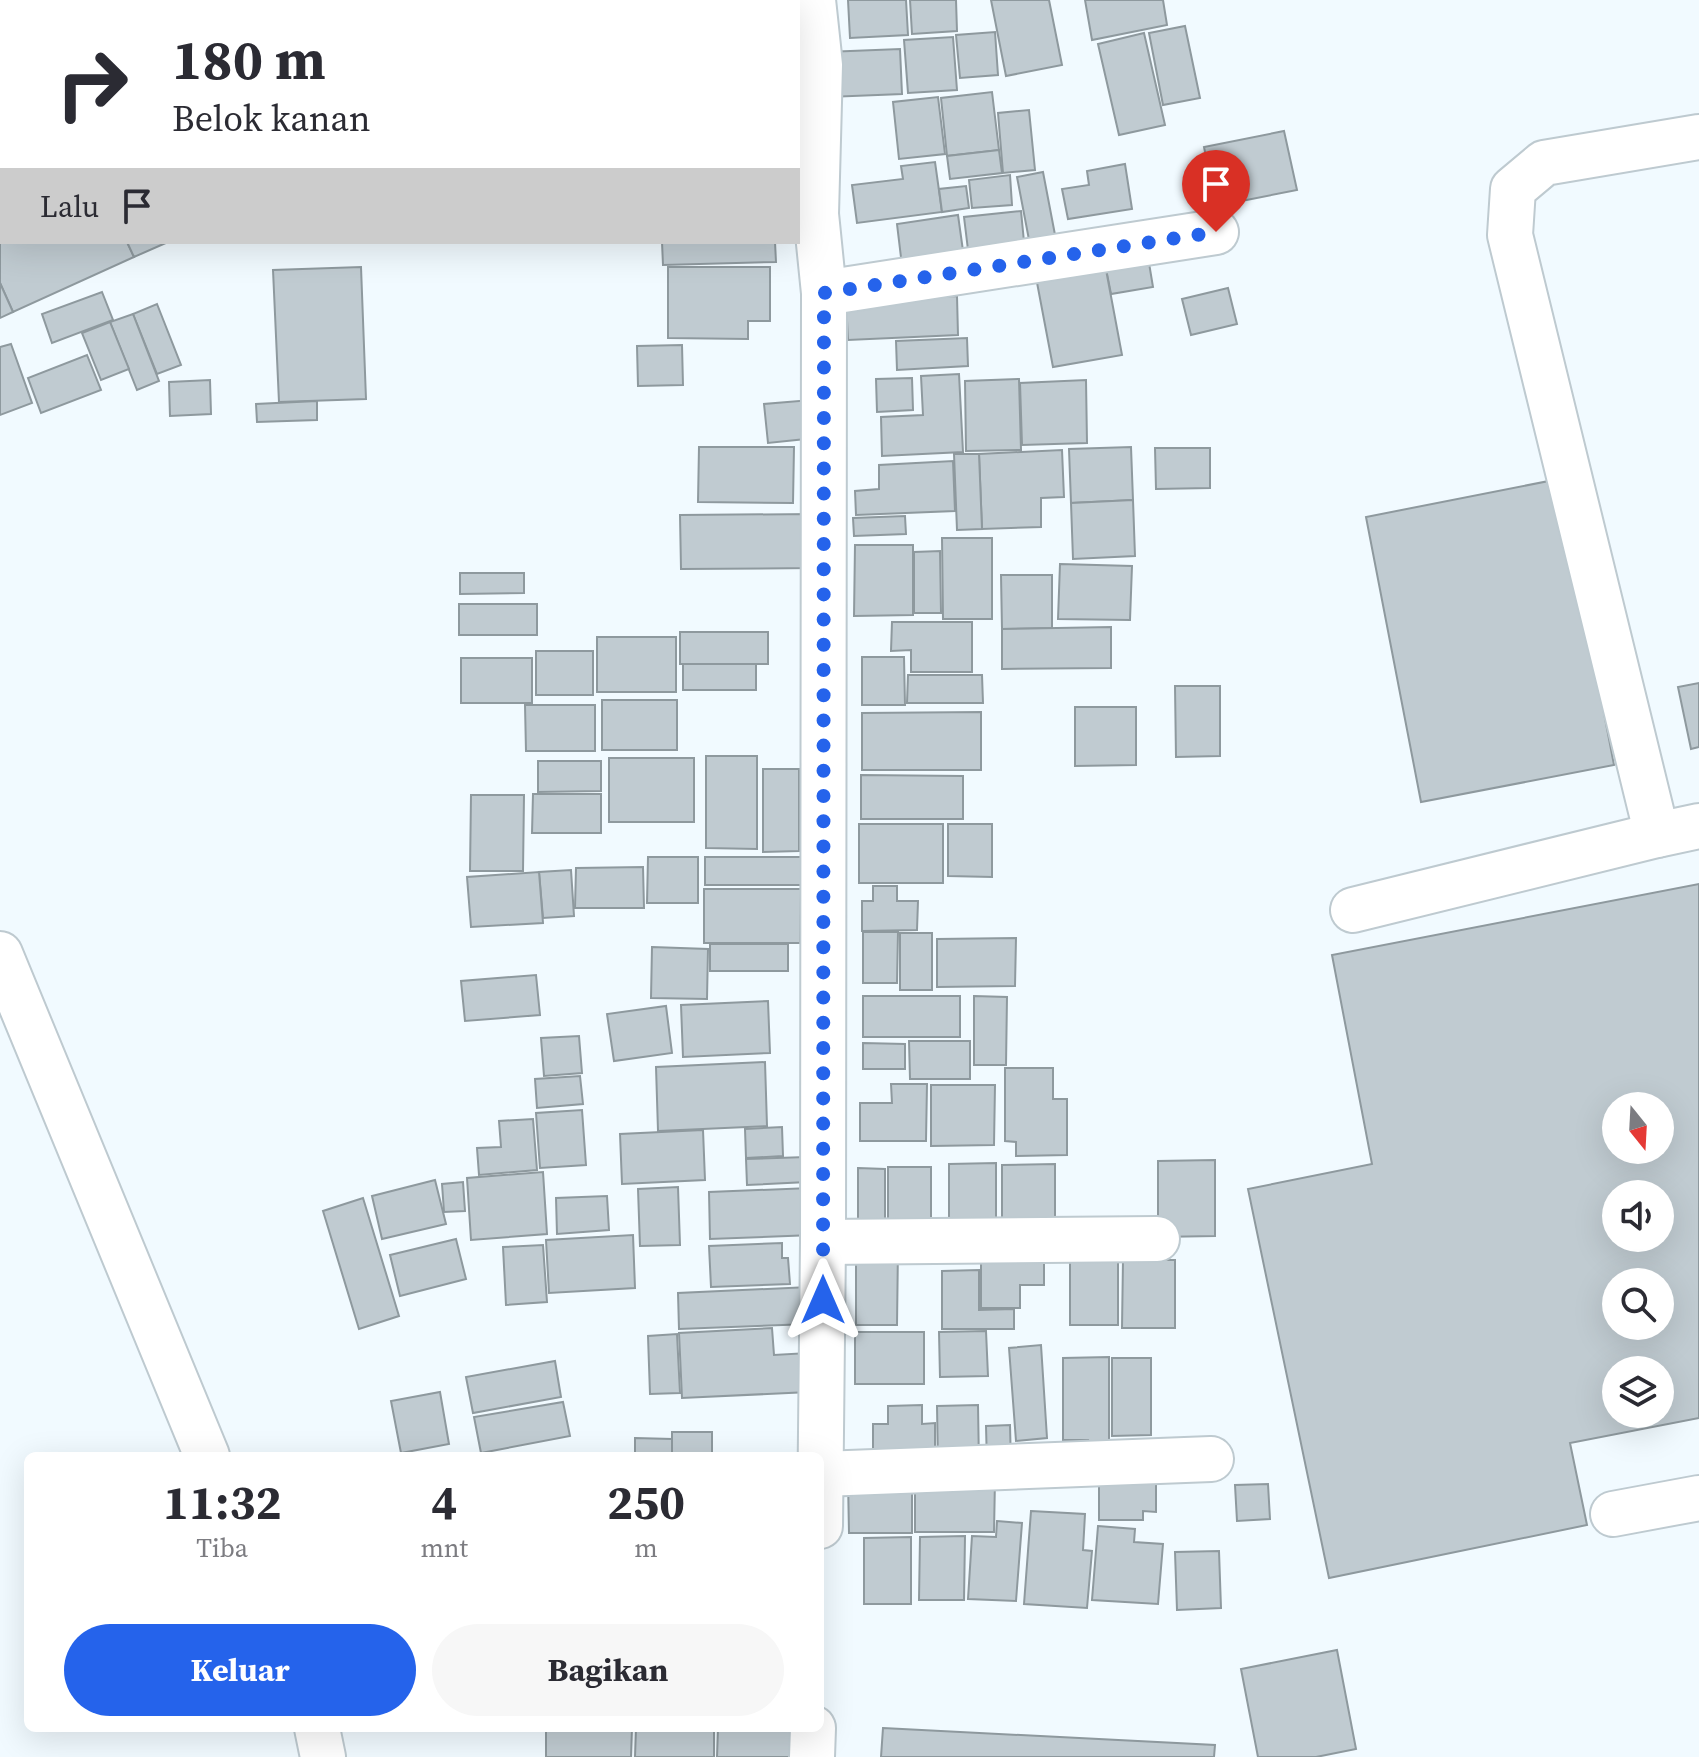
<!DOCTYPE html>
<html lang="id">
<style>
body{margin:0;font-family:"Source Serif 4",serif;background:#f7f7f7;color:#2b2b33;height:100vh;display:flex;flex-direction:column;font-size:30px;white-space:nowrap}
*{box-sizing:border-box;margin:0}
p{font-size:26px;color:#7c7c81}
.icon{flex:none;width:44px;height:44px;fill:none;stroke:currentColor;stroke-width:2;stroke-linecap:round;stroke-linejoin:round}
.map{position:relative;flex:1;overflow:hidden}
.sheet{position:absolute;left:24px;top:1452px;width:800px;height:280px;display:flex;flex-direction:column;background:#fff;border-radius:12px;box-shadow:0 8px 32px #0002}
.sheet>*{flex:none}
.guide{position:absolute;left:0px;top:0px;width:800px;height:244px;box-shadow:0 8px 32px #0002;background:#fff;color:#2b2b33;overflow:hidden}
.needle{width:52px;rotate:162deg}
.controls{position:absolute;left:1602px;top:1092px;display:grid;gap:16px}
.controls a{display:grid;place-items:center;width:72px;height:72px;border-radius:50%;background:#fff;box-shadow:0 8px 32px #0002;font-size:40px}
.pin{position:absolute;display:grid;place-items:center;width:68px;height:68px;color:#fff;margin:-82px -34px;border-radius:50% 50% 50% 0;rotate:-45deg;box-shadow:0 0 8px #0007}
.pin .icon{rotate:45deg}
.me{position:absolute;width:88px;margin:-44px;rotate:0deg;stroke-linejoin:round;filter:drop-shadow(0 0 6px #0008)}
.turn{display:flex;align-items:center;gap:28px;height:168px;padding:0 40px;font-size:36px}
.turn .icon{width:104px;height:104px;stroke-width:2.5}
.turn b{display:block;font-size:56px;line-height:68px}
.then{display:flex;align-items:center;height:76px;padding:0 40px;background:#0003;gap:16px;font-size:30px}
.eta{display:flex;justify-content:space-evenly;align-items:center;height:136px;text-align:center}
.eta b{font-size:48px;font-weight:700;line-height:56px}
.cta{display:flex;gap:16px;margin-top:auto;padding:16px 40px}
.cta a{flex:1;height:92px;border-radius:48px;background:#2563eb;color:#fff;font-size:32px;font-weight:700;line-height:92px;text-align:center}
.cta a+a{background:#f7f7f7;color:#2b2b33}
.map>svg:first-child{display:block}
.building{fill:#c0cbd1;stroke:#8e999e;stroke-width:2;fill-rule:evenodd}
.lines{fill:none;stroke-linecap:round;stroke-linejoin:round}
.minor-casing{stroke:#becad0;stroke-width:48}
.minor{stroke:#fff;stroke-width:44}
.route{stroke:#2563eb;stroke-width:14;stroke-dasharray:0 25.2}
</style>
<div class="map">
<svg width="1699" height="1757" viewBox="0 0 1699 1757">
<rect width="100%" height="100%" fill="#f1faff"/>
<g class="building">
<path d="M0,0H17L18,2H2V242H127L134,257L13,312L0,283Z"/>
<path d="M17,0H175L176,2H18Z"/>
<path d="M248,0H335V2H249Z"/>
<path d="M848,0H906L908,35L850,38Z"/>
<path d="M910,0H956L957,31L912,34Z"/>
<path d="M991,0H1049L1062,65L1006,76Z"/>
<path d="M1085,0H1163L1167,25L1092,40Z"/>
<path d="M1185,26L1200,98L1163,105L1149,33Z"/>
<path d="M995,32L998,75L960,78L956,35Z"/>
<path d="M1144,33L1165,125L1119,135L1098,44Z"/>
<path d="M953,37L957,90L908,93L904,40Z"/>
<path d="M900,49L902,94L828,97L826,52Z"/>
<path d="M992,92L999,150L947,156L941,98Z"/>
<path d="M938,97L945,154L899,159L893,102Z"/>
<path d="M1029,110L1035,170L1003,173L998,113Z"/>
<path d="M1284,131L1297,190L1216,206L1204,147Z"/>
<path d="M999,150L1002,173L950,179L947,156Z"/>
<path d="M935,162L942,212L857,223L852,185L903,179L901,166Z"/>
<path d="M1125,164L1132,209L1068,219L1062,189L1089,185L1087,171Z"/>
<path d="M1043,172L1056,240L1030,245L1017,177Z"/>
<path d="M1010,175L1012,205L972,208L969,180Z"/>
<path d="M966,186L969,208L942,212L939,189Z"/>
<path d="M1021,211L1025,252L969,258L964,217Z"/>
<path d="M958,215L965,265L903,274L897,224Z"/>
<path d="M127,242H168L134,257Z"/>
<path d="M662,242H775L776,262L663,265Z"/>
<path d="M1147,251L1153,287L1111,294L1104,259Z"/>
<path d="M1104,259L1122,355L1053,367L1035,272Z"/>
<path d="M361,267L366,399L279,402L273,270Z"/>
<path d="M668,267H770V321H748V339L668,338Z"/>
<path d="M0,283L13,312L0,318Z"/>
<path d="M1228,288L1237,324L1191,335L1182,299Z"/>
<path d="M102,292L113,320L52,343L42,314Z"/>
<path d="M957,296L958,335L848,340L846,301Z"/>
<path d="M157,304L181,365L157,374L133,314Z"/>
<path d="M133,314L159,381L137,390L110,322Z"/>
<path d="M110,322L129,369L101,380L82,333Z"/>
<path d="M967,338L968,366L897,370L896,341Z"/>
<path d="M11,344L32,403L0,415V347Z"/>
<path d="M682,345L683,385L638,386L637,346Z"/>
<path d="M87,355L101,390L41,413L28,378Z"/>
<path d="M959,374L963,452L882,456L881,417L923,415L921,376Z"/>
<path d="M912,378L913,410L877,412L876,379Z"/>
<path d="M1019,379L1021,450L966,451L965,381Z"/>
<path d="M210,380L211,414L170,416L169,382Z"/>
<path d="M1086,380L1087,443L1022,445L1020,383Z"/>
<path d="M811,400L815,438L768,443L764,404Z"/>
<path d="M317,401V420L257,422L256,404Z"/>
<path d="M699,447H794L793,503L698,502Z"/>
<path d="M1131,447L1133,500L1071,503L1069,449Z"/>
<path d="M1155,448H1210V488L1156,489Z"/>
<path d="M1062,450L1064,497L1041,498V527L982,529L979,454Z"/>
<path d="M954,454H979L982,529L957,530Z"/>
<path d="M953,461L955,511L856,515L855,491L879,489V465Z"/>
<path d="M1559,479L1614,765L1421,802L1366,517Z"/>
<path d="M1133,500L1135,556L1073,559L1071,503Z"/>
<path d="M814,514L815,568L681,569L680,515Z"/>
<path d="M905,516L906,534L854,536L853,518Z"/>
<path d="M942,538H992V619H943Z"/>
<path d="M855,545H913V615L854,616Z"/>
<path d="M940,551L941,613H914V552Z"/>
<path d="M1060,564L1132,566L1130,620L1058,619Z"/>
<path d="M460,573H524V593L460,594Z"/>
<path d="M1001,575H1052V628L1002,629Z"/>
<rect x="459" y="604" width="78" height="31"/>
<path d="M892,622H972V672H911V650L891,651Z"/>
<path d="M1111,627V668L1002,669V629Z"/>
<rect x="680" y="632" width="88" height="32"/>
<rect x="597" y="637" width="79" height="55"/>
<rect x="536" y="651" width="57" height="44"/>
<path d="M862,657H904L905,705H862Z"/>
<rect x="461" y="658" width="71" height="45"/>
<rect x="683" y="664" width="73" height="26"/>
<path d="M908,675H982L983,703H907Z"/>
<path d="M1699,683V747L1691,749L1678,687Z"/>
<path d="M1175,686H1220V756L1176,757Z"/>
<rect x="602" y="700" width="75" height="50"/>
<path d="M525,705H595V751H526Z"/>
<path d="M1075,707H1136V765L1075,766Z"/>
<path d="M981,712V770H862V713Z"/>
<path d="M706,756H757V849L706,848Z"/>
<rect x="609" y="758" width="85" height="64"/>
<path d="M538,761H601V791L538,792Z"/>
<path d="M763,769H799V851L763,852Z"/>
<path d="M861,775L963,776V819H861Z"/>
<path d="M533,794H601V833H532Z"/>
<path d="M471,795H524L523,871H470Z"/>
<rect x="859" y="824" width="84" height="59"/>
<path d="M948,824H992V877L948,876Z"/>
<path d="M648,857H698V903H647Z"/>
<rect x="705" y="857" width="104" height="28"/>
<path d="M643,867L644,908H575L576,868Z"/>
<path d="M571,870L574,916L543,918L539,872Z"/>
<path d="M539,872L543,923L471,927L467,877Z"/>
<path d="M1699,884V1418L1570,1443L1587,1525L1329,1578L1248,1189L1372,1164L1332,955ZM1616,1106H1660V1150H1616ZM1616,1194H1660V1238H1616ZM1616,1282H1660V1326H1616ZM1616,1370H1660V1414H1616Z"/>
<path d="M873,886H897V901H918L917,930L862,931V901H873Z"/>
<path d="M704,889H801L800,943H704Z"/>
<path d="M863,932H898L897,983H863Z"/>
<rect x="900" y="933" width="32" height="57"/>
<path d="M1016,938L1015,986L937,987V939Z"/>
<rect x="710" y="944" width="78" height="27"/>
<path d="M652,947L708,949L707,999L651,998Z"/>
<path d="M536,975L540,1015L465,1021L461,981Z"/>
<rect x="863" y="996" width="97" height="41"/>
<path d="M974,996L1007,997L1006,1065H974Z"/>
<path d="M768,1001L770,1053L683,1057L681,1005Z"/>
<path d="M666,1006L672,1053L614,1061L607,1014Z"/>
<path d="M579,1036L582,1073L544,1076L541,1038Z"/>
<path d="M909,1041H970V1079H910Z"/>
<path d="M863,1043L905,1044V1069H863Z"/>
<path d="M765,1062L767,1126L658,1131L656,1067Z"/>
<path d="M1005,1068H1053V1099H1067V1155L1016,1156V1142L1005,1141Z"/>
<path d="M580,1076L583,1104L537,1108L535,1079Z"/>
<path d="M891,1084H927L926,1141H860V1103H892Z"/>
<path d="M931,1085H995L994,1145L931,1146Z"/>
<path d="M582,1110L586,1165L540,1168L536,1113Z"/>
<path d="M533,1119L537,1170L479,1175L477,1148L501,1147L499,1121Z"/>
<path d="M782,1127L783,1156L746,1158L745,1129Z"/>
<path d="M703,1130L705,1180L622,1184L620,1134Z"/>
<path d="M806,1157L807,1182L747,1185L746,1159Z"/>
<path d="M1215,1160V1236L1158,1237V1161Z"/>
<path d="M996,1163V1237L949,1238V1164Z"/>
<path d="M1055,1164V1235H1002V1165Z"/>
<rect x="888" y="1167" width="43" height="60"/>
<path d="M858,1168L885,1169V1232L858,1233Z"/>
<path d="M543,1172L547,1234L471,1240L467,1178Z"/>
<path d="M435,1180L446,1224L382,1239L372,1196Z"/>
<path d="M463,1182L465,1211L444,1212L442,1184Z"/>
<path d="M678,1187L680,1245L640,1246L638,1189Z"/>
<path d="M810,1188L813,1235L710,1239L709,1192Z"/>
<path d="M607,1196L609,1230L557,1234L556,1198Z"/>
<path d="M363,1198L399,1316L359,1329L323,1211Z"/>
<path d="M633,1235L635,1288L549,1293L546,1240Z"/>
<path d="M456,1239L466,1279L400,1296L390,1255Z"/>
<path d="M782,1243V1258H788L790,1284L711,1287L709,1246Z"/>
<path d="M543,1245L547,1302L506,1305L503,1247Z"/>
<path d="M856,1247H898L897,1325H856Z"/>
<rect x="1070" y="1248" width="48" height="77"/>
<path d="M981,1249H1044V1285H1020V1308H981Z"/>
<path d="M1123,1260H1175V1328H1122Z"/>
<path d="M979,1270V1310L1014,1309V1329H942V1271Z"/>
<path d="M809,1287L810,1324L679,1329L678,1293Z"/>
<path d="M772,1328L774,1355L808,1353L809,1392L682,1398L679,1333Z"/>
<path d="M986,1331L988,1376L940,1377L939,1332Z"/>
<rect x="855" y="1332" width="69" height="52"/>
<path d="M677,1334L680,1393L650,1394L648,1336Z"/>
<path d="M1041,1345L1047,1438L1016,1441L1009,1348Z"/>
<path d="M1109,1357V1448H1087L1088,1440H1063V1358Z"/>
<path d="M1112,1358H1151V1435L1112,1436Z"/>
<path d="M555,1361L561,1397L473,1413L466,1377Z"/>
<path d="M440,1392L449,1444L401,1453L391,1401Z"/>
<path d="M563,1402L570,1436L481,1453L474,1417Z"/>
<path d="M922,1405V1424L935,1423V1464L873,1465V1424H888V1406Z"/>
<path d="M978,1405L979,1465H938L937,1406Z"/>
<path d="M1010,1425L1011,1465H987L986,1426Z"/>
<rect x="672" y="1432" width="40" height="24"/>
<path d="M635,1438L672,1439V1456H635Z"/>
<path d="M1099,1473H1156V1512L1143,1511V1520H1099Z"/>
<path d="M915,1479H995L994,1532H915Z"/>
<path d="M848,1480H912V1533H849Z"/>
<path d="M1268,1484L1270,1519L1237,1521L1235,1485Z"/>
<path d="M1031,1511L1085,1514L1083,1550L1092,1551L1087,1608L1024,1604Z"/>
<path d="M997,1521L1022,1523L1016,1601L968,1599L972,1536L996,1537Z"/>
<path d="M1098,1526L1135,1529L1134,1542L1163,1544L1158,1604L1092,1600Z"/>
<path d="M965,1536L964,1600H919L920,1537Z"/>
<path d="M911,1537V1604H864V1538Z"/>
<path d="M1219,1551L1221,1608L1177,1610L1175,1552Z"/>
<path d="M1337,1650L1356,1749L1316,1757H1258L1241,1669Z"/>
<path d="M546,1728H632L631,1757H546Z"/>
<path d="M636,1728H714V1757H635Z"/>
<path d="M718,1728H796V1757H717Z"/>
<path d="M883,1728L1215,1745L1214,1757H881Z"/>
</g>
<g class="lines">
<defs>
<g id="minor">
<path d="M202,0V2"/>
<path d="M813,0L820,65L816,214L824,293L823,1242L820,1526"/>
<path d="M824,293L1216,232"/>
<path d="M1657,835L1510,235L1513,189L1544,163L1699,137"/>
<path d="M1353,910L1657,835L1699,826"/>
<path d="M0,954L207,1456"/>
<path d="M823,1242L1157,1239"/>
<path d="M822,1474L1211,1459"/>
<path d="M1613,1514L1699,1498"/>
<path d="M317,1728L323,1757"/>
<path d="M812,1757L813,1728"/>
</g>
</defs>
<use href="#minor" class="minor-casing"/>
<use href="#minor" class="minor"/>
</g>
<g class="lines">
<path class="route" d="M823,1300L824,293L1216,232"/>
</g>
</svg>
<div class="controls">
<a><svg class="needle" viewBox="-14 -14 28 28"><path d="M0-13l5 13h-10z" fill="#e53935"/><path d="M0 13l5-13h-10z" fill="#7c7c81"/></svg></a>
<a><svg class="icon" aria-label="sound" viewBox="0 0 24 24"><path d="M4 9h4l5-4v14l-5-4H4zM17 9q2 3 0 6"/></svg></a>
<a><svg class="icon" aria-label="search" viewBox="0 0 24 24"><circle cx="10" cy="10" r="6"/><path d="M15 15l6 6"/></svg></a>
<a><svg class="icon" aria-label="layers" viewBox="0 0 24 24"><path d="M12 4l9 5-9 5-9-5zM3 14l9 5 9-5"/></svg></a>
</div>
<div class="pin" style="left:1216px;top:232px;background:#d93025"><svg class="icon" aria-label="arrive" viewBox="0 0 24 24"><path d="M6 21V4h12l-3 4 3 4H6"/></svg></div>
<svg class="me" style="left:823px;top:1300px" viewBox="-20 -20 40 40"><path d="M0-17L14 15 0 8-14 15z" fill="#2563eb" stroke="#fff" stroke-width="4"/></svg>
<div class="guide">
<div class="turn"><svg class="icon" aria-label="right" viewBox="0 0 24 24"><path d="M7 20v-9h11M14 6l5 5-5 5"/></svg><div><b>180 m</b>Belok kanan</div></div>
<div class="then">Lalu<svg class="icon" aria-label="arrive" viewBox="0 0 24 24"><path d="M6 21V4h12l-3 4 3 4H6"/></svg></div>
</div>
<section class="sheet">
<div class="eta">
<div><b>11:32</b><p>Tiba</p></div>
<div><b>4</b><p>mnt</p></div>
<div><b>250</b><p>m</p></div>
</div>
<div class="cta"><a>Keluar</a><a>Bagikan</a></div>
</section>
</div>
